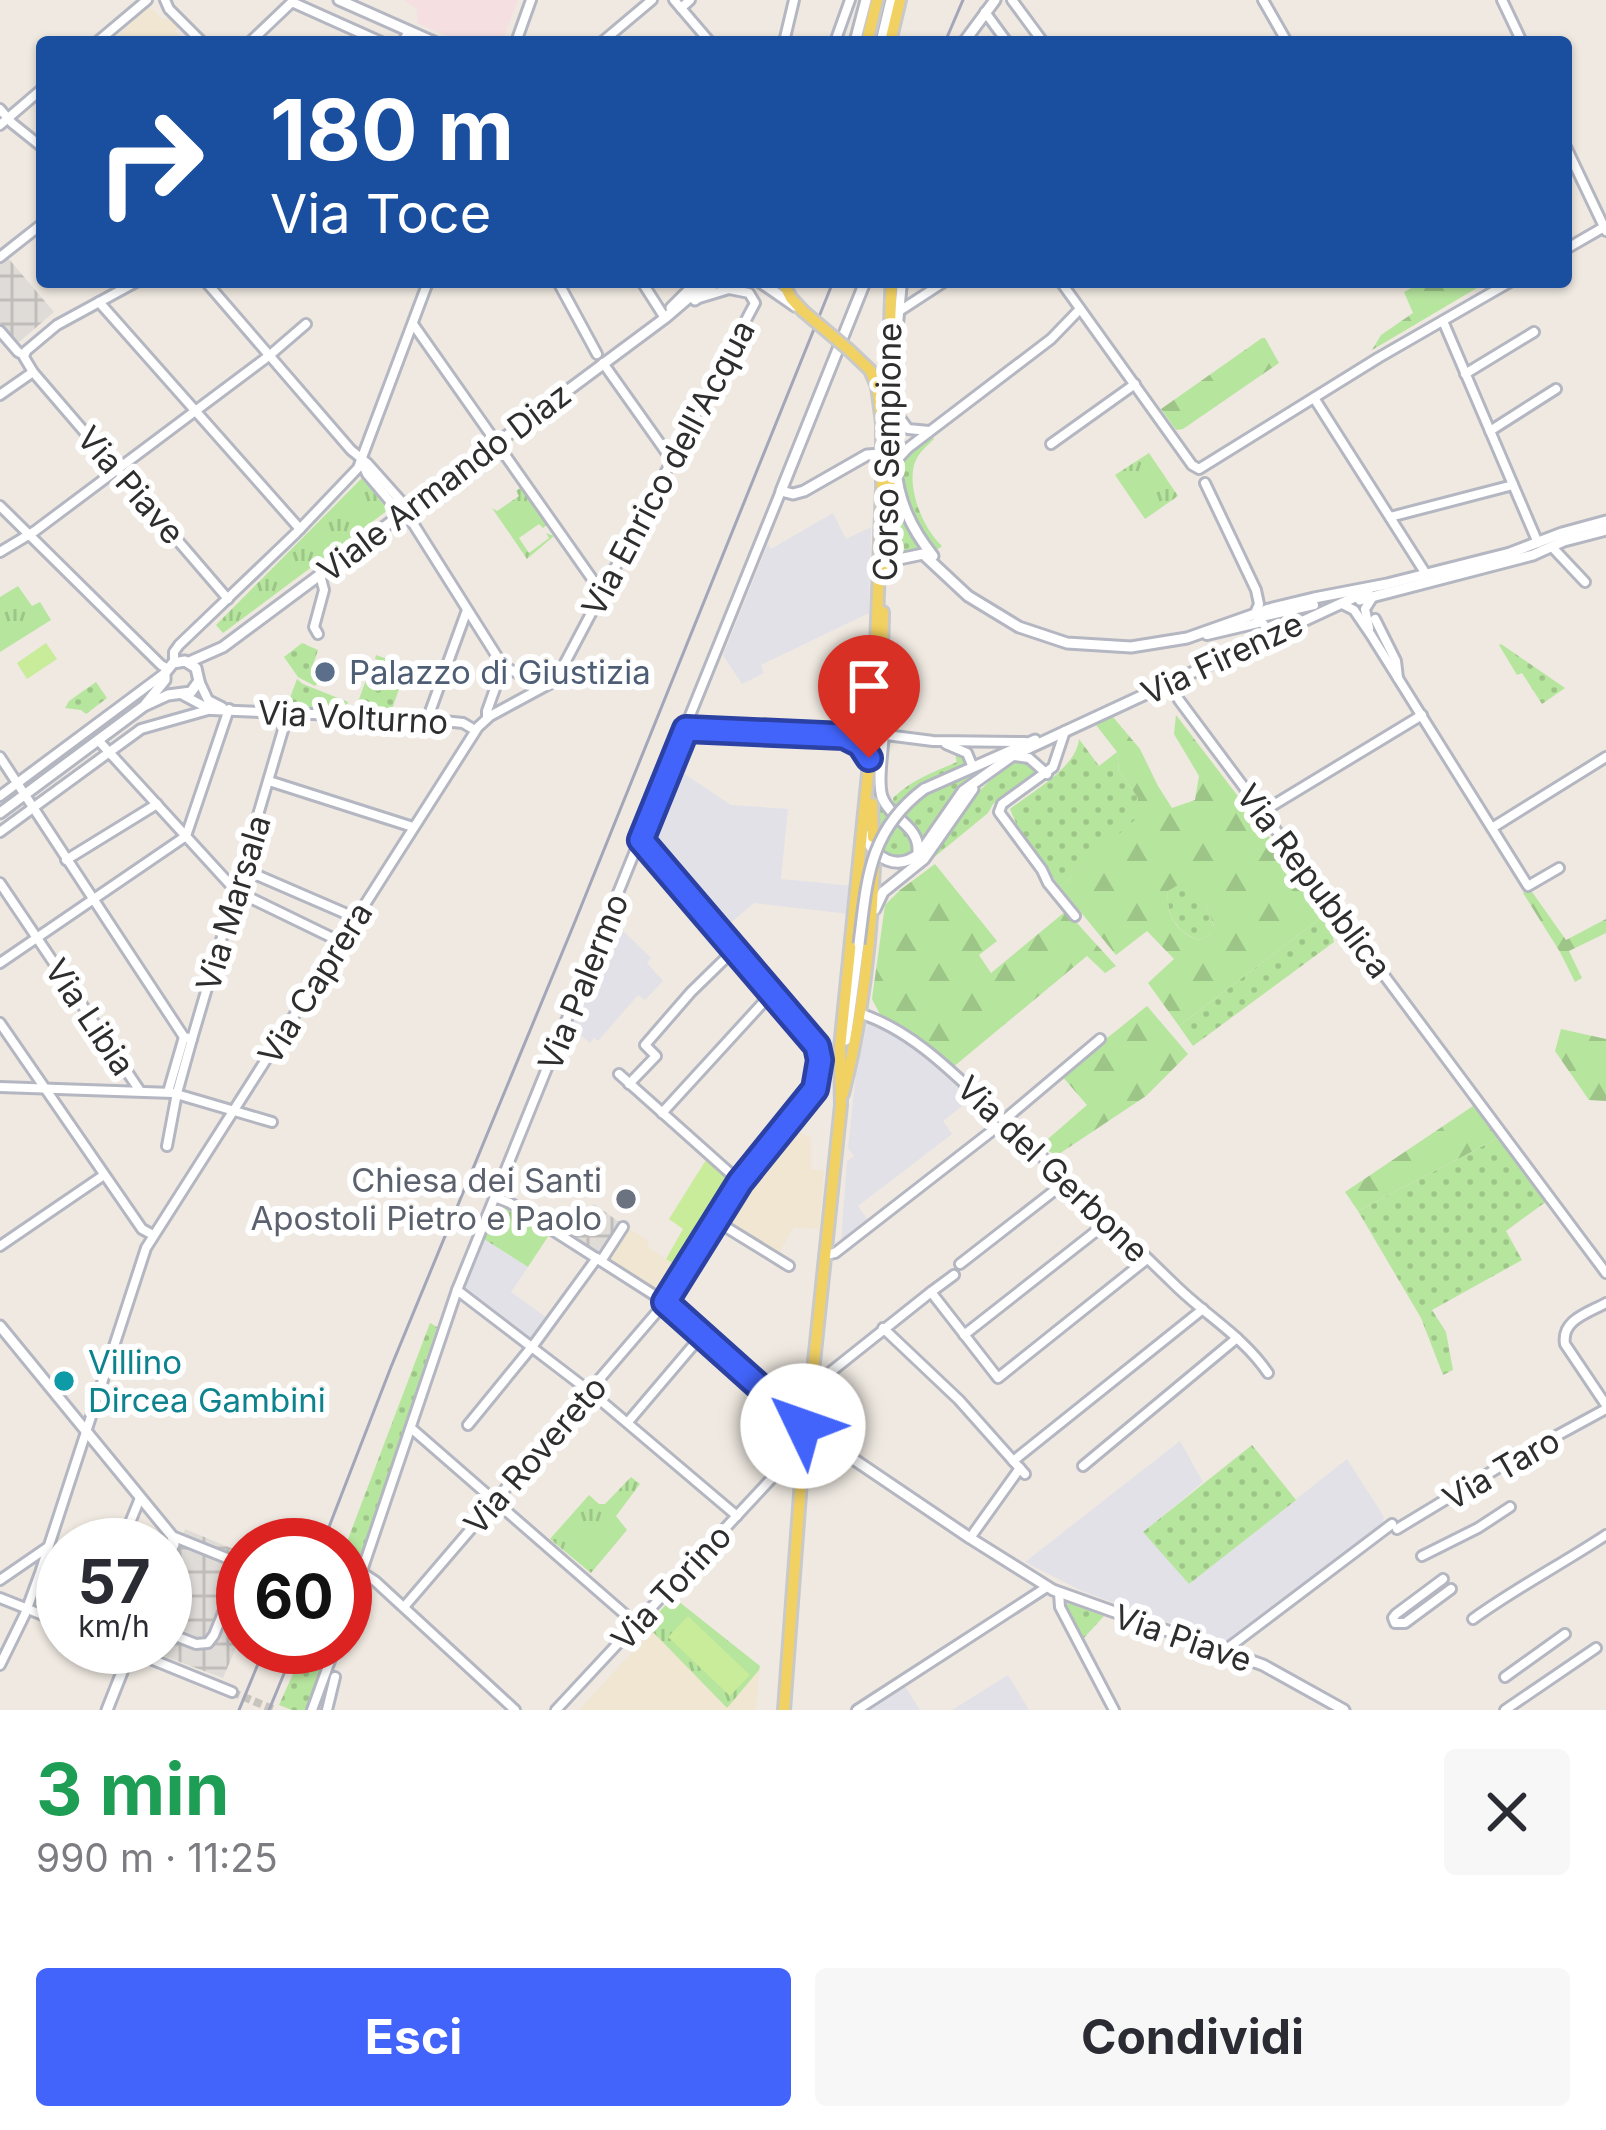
<!DOCTYPE html>
<html lang="it">
<meta charset="utf-8">
<style>
body{margin:0;font-family:Inter,sans-serif;background:#f7f7f7;color:#2b2b33;height:100vh;display:flex;flex-direction:column;font-size:45px;white-space:nowrap}
*{box-sizing:border-box;margin:0}
p{font-size:39px;color:#7c7c81}
.icon{flex:none;width:66px;height:66px;fill:none;stroke:currentColor;stroke-width:2;stroke-linecap:round;stroke-linejoin:round}
.map{position:relative;height:1710px;overflow:hidden}
.drawer{display:flex;flex-direction:column;background:#fff;flex:1}
.drawer>*{flex:none}
.hud{position:absolute;left:36px;top:36px;width:1536px;height:252px;border-radius:12px;box-shadow:0 3px 9px #0004;background:#1a4fa0;color:#fff;overflow:hidden}
.speed{position:absolute;left:36px;top:1518px;display:flex;gap:24px;font-size:60px;font-weight:700;text-align:center}
.speed>*{display:grid;place-content:center;width:156px;height:156px;border-radius:50%;background:#fff;box-shadow:0 3px 9px #0004;line-height:1}
.speed small{font-size:30px;font-weight:400}
.speed .limit{border:18px solid #d22;background:#fff;color:#111}
.pin{position:absolute;display:grid;place-items:center;width:102px;height:102px;color:#fff;margin:-123px -51px;border-radius:50% 50% 50% 0;rotate:-45deg;box-shadow:0 0 12px #0007}
.pin .icon{rotate:45deg}
.me{position:absolute;width:132px;margin:-66px;rotate:312deg;stroke-linejoin:round;filter:drop-shadow(0 0 9px #0008)}
.turn{display:flex;align-items:center;gap:42px;height:252px;padding:0 36px;font-size:54px}
.turn .icon{width:156px;height:156px;stroke-width:2.5}
.turn b{display:block;font-size:84px;line-height:102px}
.round{display:grid;place-items:center;flex:none;width:126px;height:126px;border-radius:12px;background:#f7f7f7}
.overview{display:flex;align-items:center;justify-content:space-between;height:204px;padding:0 36px}
h1{font-size:72px;font-weight:700;line-height:90px;color:#1e9e55}
.button{display:flex;gap:24px;margin-top:auto;padding:24px 36px}
.button a{flex:1;height:138px;border-radius:12px;background:#4264fb;color:#fff;font-size:48px;font-weight:700;line-height:138px;text-align:center}
.button a+a{background:#f7f7f7;color:#2b2b33}
.map>svg:first-child{display:block}
.industrial{fill:#e3e1e8}
.education{fill:#f0e6d1}
.medical{fill:#f5dfe0}
.grass{fill:url(#grass-dots)}
.forest{fill:url(#forest-firs);fill-rule:evenodd}
.park{fill:url(#park-tufts)}
.pitch{fill:#c9ec9a}
.plaza{fill:url(#plaza-grid)}
.lines{fill:none;stroke-linecap:round;stroke-linejoin:round}
.minor-tunnel{stroke:#c8c4bd;stroke-width:8;stroke-dasharray:8 4;stroke-linecap:butt}
.minor-casing{stroke:#b4b7c1;stroke-width:14}
.tertiary-casing{stroke:#b4b7c1;stroke-width:15}
.secondary-casing{stroke:#b4b7c1;stroke-width:15}
.primary-casing{stroke:#c9c9c9;stroke-width:16}
.minor{stroke:#fff;stroke-width:8}
.tertiary{stroke:#fff;stroke-width:9}
.secondary{stroke:#fff;stroke-width:9}
.primary{stroke:#f2d163;stroke-width:10}
.rail{stroke:#a3a6b8;stroke-width:3}
.secondary-bridge-casing{stroke:#b4b7c1;stroke-width:15;stroke-linecap:butt}
.primary-bridge-casing{stroke:#c9c9c9;stroke-width:16;stroke-linecap:butt}
.secondary-bridge{stroke:#fff;stroke-width:9}
.primary-bridge{stroke:#f2d163;stroke-width:10}
.route-casing{stroke:#2b41a3;stroke-width:30}
.route{stroke:#4264fb;stroke-width:21}
.service-dot{fill:#5c6f8a;stroke:#fff;stroke-width:4.5}
.worship-dot{fill:#6b7280;stroke:#fff;stroke-width:4.5}
.culture-dot{fill:#0f9aa8;stroke:#fff;stroke-width:4.5}
.labels{text-anchor:middle;stroke-width:12;stroke-linejoin:round;paint-order:stroke}
.street-label{font-size:33px;fill:#2e2e2e;stroke:#fff}
.service-label{font-size:33px;fill:#4e5e75;stroke:#fff;text-anchor:start}
.worship-label{font-size:33px;fill:#5b616d;stroke:#fff;text-anchor:end}
.culture-label{font-size:33px;fill:#0d838f;stroke:#fff;text-anchor:start}
</style>
<div class="map">
<svg width="1606" height="1710" viewBox="0 0 1606 1710">
<defs>
<pattern id="grass-dots" width="8" height="8" patternUnits="userSpaceOnUse" patternTransform="scale(3)"><rect width="8" height="8" fill="#b6e59e"/><path d="M2 2h.1M6 6h.1" fill="none" stroke="#9dc588" stroke-width="1.8" stroke-linecap="round"/></pattern>
<pattern id="forest-firs" width="22" height="20" patternUnits="userSpaceOnUse" patternTransform="scale(3)"><rect width="22" height="20" fill="#b6e59e"/><path d="M5 1l3.5 6h-7zM16 11l3.5 6h-7z" fill="#9dc588"/></pattern>
<pattern id="park-tufts" width="24" height="20" patternUnits="userSpaceOnUse" patternTransform="scale(3)"><rect width="24" height="20" fill="#b6e59e"/><path d="M3 7l-1-3M5 7V3M7 7l1-3M15 17l-1-3M17 17v-4M19 17l1-3" fill="none" stroke="#9dc588"/></pattern>
<pattern id="plaza-grid" width="8" height="8" patternUnits="userSpaceOnUse" patternTransform="scale(3)"><rect width="8" height="8" fill="#dfdcd8"/><path d="M0 4h8M4 0v8" fill="none" stroke="#c0bdba"/></pattern>
</defs>
<rect width="100%" height="100%" fill="#efe9e1"/>
<g class="industrial">
<path d="M833,513L846,539L871,527L869,613L761,665L764,673L742,684L723,655L768,544L771,549Z"/>
<path d="M680,771L731,805L788,809L781,879L853,886L849,914L754,903L727,926L653,839Z"/>
<path d="M614,922L651,958L647,963L663,981L645,1000L638,995L598,1041L594,1038L590,1043L571,1027Z"/>
<path d="M867,1022L901,1035L955,1078L973,1098L943,1121L952,1134L858,1206L869,1222L841,1243L847,1161L854,1156L848,1148L859,1046Z"/>
<path d="M484,1239L528,1267L511,1292L547,1318L533,1339L464,1289Z"/>
<path d="M1180,1441L1203,1482L1144,1532L1189,1584L1347,1459L1384,1517L1383,1523L1225,1643L1082,1591L1025,1562Z"/>
<path d="M1008,1675L1029,1710H952Z"/>
<path d="M904,1685L920,1710H865Z"/>
</g>
<g class="education">
<path d="M149,6L163,20L168,17L178,26L175,31L186,42H111Z"/>
<path d="M791,1128L811,1138V1169L824,1171L819,1229L794,1227L777,1256L725,1223L724,1219L745,1185Z"/>
<path d="M626,1227L649,1241L647,1247L680,1268L664,1293L608,1259Z"/>
<path d="M652,1631L661,1638L760,1666L756,1710H579Z"/>
</g>
<path class="medical" d="M404,0H518L502,42H462L417,23V10Z"/>
<g class="grass">
<path d="M932,436L934,439C927,446 919,452 915,462C906,487 923,529 942,546L933,553C917,526 894,494 901,461Z"/>
<path d="M896,498L924,550L904,553L890,562Z"/>
<path d="M302,643L318,650L313,665L322,677L315,686L298,677L284,657Z"/>
<path d="M1501,644L1565,688L1542,704L1522,673L1517,675L1499,645Z"/>
<path d="M376,655L407,666L391,712L355,710L366,680L388,687L391,680L399,682L401,675L392,671L394,665L375,659Z"/>
<path d="M297,679L303,684L348,702L346,709L287,706Z"/>
<path d="M96,682L107,698L86,714L81,710L65,708L69,701Z"/>
<path d="M1079,739L1099,766L1117,752L1119,771L1138,798V818L1060,887L1020,832L1010,809C1032,792 1077,767 1079,739Z"/>
<path d="M957,751L965,756L966,764L921,786L895,809L893,798C911,780 934,772 957,762L955,754Z"/>
<path d="M1000,759L957,794L925,839H921L900,816C928,786 963,775 1000,759Z"/>
<path d="M1020,760L1028,761L1036,769L1035,775L993,804L988,813L926,864C955,821 973,786 1020,760Z"/>
<path d="M877,791L913,837L915,847L906,857H892L878,848Z"/>
<path d="M1183,881C1201,889 1208,909 1214,927L1209,936L1198,940C1176,931 1166,915 1168,891Z"/>
<path d="M1327,913L1334,942L1193,1046L1179,1026Z"/>
<path d="M1500,1137L1547,1201L1506,1231L1522,1260L1432,1310L1446,1332L1453,1370L1443,1375L1421,1318L1358,1211Z"/>
<path d="M430,1323L437,1327L346,1601L345,1547Z"/>
<path d="M1252,1445L1296,1500L1189,1584L1143,1532Z"/>
<path d="M1068,1603L1104,1616L1082,1640L1064,1606Z"/>
<path d="M305,1647H329L305,1710H292L279,1705Z"/>
</g>
<g class="forest">
<path d="M1422,282H1487L1372,350L1381,335L1413,313L1404,292Z"/>
<path d="M1262,338H1265L1279,363L1183,429L1176,430L1161,409Z"/>
<path d="M1176,715L1327,913L1179,1026L1148,983L1174,959L1147,931L1116,955L1060,887L1138,817V798L1119,771L1117,752L1096,725L1113,717L1140,749L1158,786L1172,808L1195,800L1199,776L1174,734ZM1183,882C1201,890 1208,909 1214,926L1209,936L1198,940C1176,932 1166,915 1168,891Z"/>
<path d="M935,864L997,941L979,955L991,973L1066,911L1116,966L1105,973L1087,956L952,1068L883,1020L872,999L885,905L900,890Z"/>
<path d="M1530,889L1566,940L1606,919V933L1569,951L1582,978L1575,982L1560,952L1523,893Z"/>
<path d="M1147,1006L1188,1054L1146,1096L1056,1156L1041,1145L1087,1105L1061,1075Z"/>
<path d="M1561,1029L1606,1039V1101L1589,1100L1555,1051Z"/>
<path d="M1476,1104L1500,1137L1358,1211L1345,1192Z"/>
</g>
<g class="park">
<path d="M1149,453L1178,496L1145,519L1115,475Z"/>
<path d="M362,478L388,510L223,633L216,625Z"/>
<path d="M523,486L549,523L543,528L539,524L519,538L529,553L549,538L546,533L554,536L527,559L492,508L497,511L519,496L516,491Z"/>
<path d="M18,586L32,606L40,602L51,620L0,652V597Z"/>
<path d="M504,1207L549,1235L528,1267L484,1239L496,1210Z"/>
<path d="M631,1477L640,1484L616,1516L627,1530L591,1573L550,1539L589,1495L599,1504H605Z"/>
<path d="M673,1597L760,1666L759,1670L727,1708L652,1631L654,1628L649,1623Z"/>
</g>
<g class="pitch">
<path d="M46,643L57,659L27,679L17,663Z"/>
<path d="M706,1160L733,1184L680,1268L666,1259L683,1229L669,1219Z"/>
<path d="M688,1616L750,1675L730,1696L668,1637Z"/>
</g>
<g class="plaza">
<path d="M8,258L54,312L18,343L0,323V265Z"/>
<path d="M594,1204L626,1227L607,1259L572,1239Z"/>
<path d="M185,1529L243,1553V1624L239,1632L242,1634L223,1678L139,1647H165V1582Z"/>
</g>
<g class="lines">
<g class="minor-tunnel">
<path d="M1314,605L1347,598"/>
<path d="M232,1692L275,1710"/>
</g>
<defs>
<g id="minor">
<path d="M165,0L169,9L202,42"/>
<path d="M674,0L710,42"/>
<path d="M1012,0L1043,42"/>
<path d="M1263,0L1287,42"/>
<path d="M1502,0L1522,42"/>
<path d="M292,2L381,42"/>
<path d="M681,8L690,0"/>
<path d="M985,12L1007,42"/>
<path d="M97,42L147,0"/>
<path d="M250,42L293,1"/>
<path d="M403,42L409,31"/>
<path d="M516,42L531,0"/>
<path d="M602,42L652,0"/>
<path d="M784,42L794,0"/>
<path d="M835,42L850,0"/>
<path d="M0,109L12,123L42,147"/>
<path d="M0,125L42,89"/>
<path d="M1566,147L1606,231"/>
<path d="M1566,249L1604,227"/>
<path d="M0,257L42,224"/>
<path d="M136,282L57,325L26,351L24,357L33,372L228,599"/>
<path d="M206,282L351,450L367,463L408,509"/>
<path d="M558,282L597,354"/>
<path d="M642,282L665,318"/>
<path d="M1061,282L1192,465L1199,469L1378,358L1510,282"/>
<path d="M99,302L300,529"/>
<path d="M901,310L944,282"/>
<path d="M1443,321L1538,543"/>
<path d="M413,324L602,593"/>
<path d="M0,331L18,352L24,355"/>
<path d="M895,355L902,282"/>
<path d="M603,363L671,459"/>
<path d="M1465,374L1534,332"/>
<path d="M0,395L33,372"/>
<path d="M1314,398L1426,574"/>
<path d="M891,406L908,429L929,431"/>
<path d="M1490,431L1556,389"/>
<path d="M1051,444L1135,384"/>
<path d="M361,460L367,474L401,514L409,517L503,666L543,686"/>
<path d="M895,462L908,448L1051,339L1080,309"/>
<path d="M1205,483L1256,590L1259,604L1255,613"/>
<path d="M0,506L161,665L168,669"/>
<path d="M1390,517L1513,485"/>
<path d="M1552,547L1585,582"/>
<path d="M0,552L35,531L270,355L306,324"/>
<path d="M1342,604L1354,610L1371,635L1528,886L1559,868"/>
<path d="M1257,618L1314,605"/>
<path d="M1375,619L1396,661L1398,678"/>
<path d="M1369,628L1365,609L1372,598"/>
<path d="M318,634L314,627L324,590L320,575"/>
<path d="M1207,635L1262,622L1267,629L1264,637"/>
<path d="M174,663V652L179,645L296,533L358,468L428,282"/>
<path d="M199,681L208,700L222,707"/>
<path d="M1170,682L1179,700L1606,1273"/>
<path d="M183,695L211,710L414,718L463,723L475,730"/>
<path d="M487,718V711L503,666"/>
<path d="M427,720L467,610"/>
<path d="M686,729L851,738L865,734L873,727"/>
<path d="M1065,731L1053,767L1002,804L999,812L1042,870L1048,883L1075,916"/>
<path d="M886,735L933,741L1025,742"/>
<path d="M98,740L236,891L341,942"/>
<path d="M946,744L967,753L972,765"/>
<path d="M1014,756L1029,758L1047,774"/>
<path d="M0,757L184,1037L192,1039"/>
<path d="M269,781L413,827"/>
<path d="M0,796L165,673"/>
<path d="M1262,812L1422,715"/>
<path d="M1492,828L1606,757"/>
<path d="M0,832L141,729L208,710"/>
<path d="M66,860L157,804"/>
<path d="M243,869L356,918"/>
<path d="M0,883L140,1091"/>
<path d="M0,963L186,836L229,709"/>
<path d="M859,1013C915,1031 958,1078 1000,1117C1059,1172 1116,1228 1174,1284C1205,1315 1243,1336 1268,1373"/>
<path d="M0,1023L142,1229L153,1235"/>
<path d="M619,1074L740,1182"/>
<path d="M629,1084L656,1056L645,1045L691,992L734,950"/>
<path d="M0,1087L173,1093L272,1122"/>
<path d="M168,1092L184,1037"/>
<path d="M662,1113L771,994"/>
<path d="M1004,1120L1100,1039"/>
<path d="M167,1146L177,1093L192,1039L288,713"/>
<path d="M495,1197L510,1203L665,1302L790,1414L802,1433"/>
<path d="M716,1221L789,1266"/>
<path d="M0,1246L104,1175"/>
<path d="M825,1255L835,1253L997,1127"/>
<path d="M601,1261L623,1227"/>
<path d="M960,1264L1068,1180"/>
<path d="M457,1290L593,1394L737,1516"/>
<path d="M931,1292L954,1275"/>
<path d="M1606,1303C1588,1313 1561,1320 1565,1344L1606,1405"/>
<path d="M883,1328L959,1400L1025,1474"/>
<path d="M964,1335L1109,1221"/>
<path d="M812,1381L828,1374L931,1292L998,1378L1147,1259"/>
<path d="M628,1422L702,1335"/>
<path d="M468,1425L535,1343L597,1258"/>
<path d="M411,1428L636,1624"/>
<path d="M1013,1461L1203,1309"/>
<path d="M1083,1466L1237,1338"/>
<path d="M1397,1529L1501,1466L1606,1409"/>
<path d="M970,1538L1020,1468"/>
<path d="M121,1545L140,1498"/>
<path d="M1422,1556L1478,1528L1510,1507"/>
<path d="M363,1573L375,1581L515,1710"/>
<path d="M1443,1579L1396,1614L1393,1618L1395,1623H1405L1451,1589"/>
<path d="M0,1580L48,1547"/>
<path d="M1059,1593L1060,1607L1114,1710"/>
<path d="M0,1598L63,1623"/>
<path d="M404,1607L663,1305L740,1182L817,1086L820,1060L817,1046L642,841"/>
<path d="M1473,1619C1516,1588 1562,1564 1606,1535"/>
<path d="M345,1621L457,1290L781,491"/>
<path d="M165,1632L196,1644L208,1643L214,1635L238,1576L239,1563L172,1536"/>
<path d="M121,1647L232,1692"/>
<path d="M1224,1651L1392,1524"/>
<path d="M0,1665L25,1614L40,1573L146,1248L478,727L490,716L551,683L558,676L755,303L749,293L729,289L699,298"/>
<path d="M1505,1677L1565,1634"/>
<path d="M312,1710L335,1647"/>
<path d="M327,1710L335,1677"/>
<path d="M556,1710L785,1464L796,1446"/>
<path d="M857,1710L1047,1587"/>
<path d="M1505,1710L1596,1648"/>
</g>
<g id="tertiary">
<path d="M339,0L434,42"/>
<path d="M964,42L995,0"/>
<path d="M865,282L781,491L793,494L804,491L867,455L882,454"/>
<path d="M0,1326L172,1536L174,1544L165,1565"/>
<path d="M817,1437L837,1448L970,1538L1053,1590L1263,1665L1344,1710"/>
<path d="M107,1710L132,1647"/>
</g>
<g id="secondary">
<path d="M855,42L866,0"/>
<path d="M881,42L891,0"/>
<path d="M760,282L795,306"/>
<path d="M695,300L717,282"/>
<path d="M671,308L697,282"/>
<path d="M895,463C898,500 910,527 933,556"/>
<path d="M884,576L899,559L923,554L968,596L1019,627L1067,643L1131,647L1187,638L1269,609L1314,598L1387,584L1510,553L1562,533L1606,521"/>
<path d="M1360,600L1533,555L1564,541L1606,530"/>
<path d="M189,662L223,647L665,318L707,282"/>
<path d="M884,691C889,722 875,775 882,797C891,820 919,825 918,851"/>
<path d="M924,789L1035,740"/>
<path d="M0,813L144,706L168,695L191,692L199,681L196,668L185,661L173,663L165,673V680L144,706"/>
<path d="M864,834C874,859 897,872 920,853L963,791L1012,756L1368,591"/>
<path d="M875,909L883,892L924,859L973,789"/>
<path d="M846,1040L859,944"/>
</g>
<g id="primary">
<path d="M867,42L877,0"/>
<path d="M890,42L900,0"/>
<path d="M783,282L791,298L803,311"/>
<path d="M885,564C888,517 891,470 891,423C891,376 888,330 892,282"/>
<path d="M881,696L883,612"/>
<path d="M872,804L873,837"/>
<path d="M843,1094C862,1020 871,943 874,867"/>
<path d="M808,1406L813,1430L820,1443L817,1451L808,1455L801,1452L797,1444L804,1433L803,1426L812,1381L841,1105L840,1048L873,725L882,488V423L877,386L870,370L849,350"/>
<path d="M784,1710L803,1454"/>
</g>
</defs>
<use href="#minor" class="minor-casing"/>
<use href="#tertiary" class="tertiary-casing"/>
<use href="#secondary" class="secondary-casing"/>
<use href="#primary" class="primary-casing"/>
<use href="#minor" class="minor"/>
<use href="#tertiary" class="tertiary"/>
<use href="#secondary" class="secondary"/>
<use href="#primary" class="primary"/>
<g class="rail">
<path d="M945,42L963,0"/>
<path d="M322,1545L391,1367L574,924L833,282"/>
<path d="M239,1710L265,1647"/>
<path d="M269,1710L295,1647"/>
</g>
<defs>
<path id="secondary-bridge" d="M859,944C867,881 868,831 924,789"/>
<path id="primary-bridge" d="M803,311L849,350"/>
</defs>
<use href="#secondary-bridge" class="secondary-bridge-casing"/>
<use href="#primary-bridge" class="primary-bridge-casing"/>
<use href="#secondary-bridge" class="secondary-bridge"/>
<use href="#primary-bridge" class="primary-bridge"/>
</g>
<g class="lines">
<defs>
<path id="route" d="M803,1426V1434L790,1414L665,1302L740,1182L815,1089L820,1060L817,1046L641,840L686,729L844,736L860,744L869,758"/>
</defs>
<use href="#route" class="route-casing"/>
<use href="#route" class="route"/>
</g>
<circle class="service-dot" cx="325" cy="672" r="12"/>
<circle class="worship-dot" cx="626" cy="1199" r="12"/>
<circle class="culture-dot" cx="64" cy="1381" r="12"/>
<g class="labels">
<g class="street-label">
<text transform="translate(887 452) rotate(-89)" y="12">Corso Sempione</text>
<text transform="translate(668 468) rotate(-62)" y="12">Via Enrico dell'Acqua</text>
<text transform="translate(444 482) rotate(-37)" y="12">Viale Armando Diaz</text>
<text transform="translate(131 485) rotate(49)" y="12">Via Piave</text>
<text transform="translate(1222 658) rotate(-25)" y="12">Via Firenze</text>
<text transform="translate(353 717) rotate(3)" y="12">Via Volturno</text>
<text transform="translate(1314 881) rotate(53)" y="12">Via Repubblica</text>
<text transform="translate(233 903) rotate(-73)" y="12">Via Marsala</text>
<text transform="translate(583 982) rotate(-68)" y="12">Via Palermo</text>
<text transform="translate(315 983) rotate(-58)" y="12">Via Caprera</text>
<text transform="translate(90 1017) rotate(56)" y="12">Via Libia</text>
<text transform="translate(1053 1169) rotate(44)" y="12">Via del Gerbone</text>
<text transform="translate(535 1455) rotate(-49)" y="12">Via Rovereto</text>
<text transform="translate(1501 1469) rotate(-30)" y="12">Via Taro</text>
<text transform="translate(671 1587) rotate(-47)" y="12">Via Torino</text>
<text transform="translate(1183 1638) rotate(19)" y="12">Via Piave</text>
</g>
<g class="service-label">
<text x="349" y="684">Palazzo di Giustizia</text>
</g>
<g class="worship-label">
<text x="602" y="1192">Chiesa dei Santi<tspan x="602" dy="38">Apostoli Pietro e Paolo</tspan></text>
</g>
<g class="culture-label">
<text x="88" y="1374">Villino<tspan x="88" dy="38">Dircea Gambini</tspan></text>
</g>
</g>
</svg>
<div class="speed"><div>57<small>km/h</small></div><div class="limit">60</div></div>
<div class="pin" style="left:869px;top:758px;background:#d93025"><svg class="icon" aria-label="arrive" viewBox="0 0 24 24"><path d="M6 21V4h12l-3 4 3 4H6"/></svg></div>
<svg class="me" style="left:803px;top:1426px" viewBox="-20 -20 40 40"><circle r="19" fill="#fff"/><path d="M0-13L10 11 0 6-10 11z" fill="#4264fb"/></svg>
<div class="hud">
<div class="turn"><svg class="icon" aria-label="right" viewBox="0 0 24 24"><path d="M7 20v-9h11M14 6l5 5-5 5"/></svg><div><b>180 m</b>Via Toce</div></div>
</div>
</div>
<section class="drawer">
<div class="overview"><div><h1>3 min</h1><p>990 m · 11:25</p></div><a class="round"><svg class="icon" aria-label="close" viewBox="0 0 24 24"><path d="M6 6l12 12M18 6L6 18"/></svg></a></div>
<div class="button"><a>Esci</a><a>Condividi</a></div>
</section>
